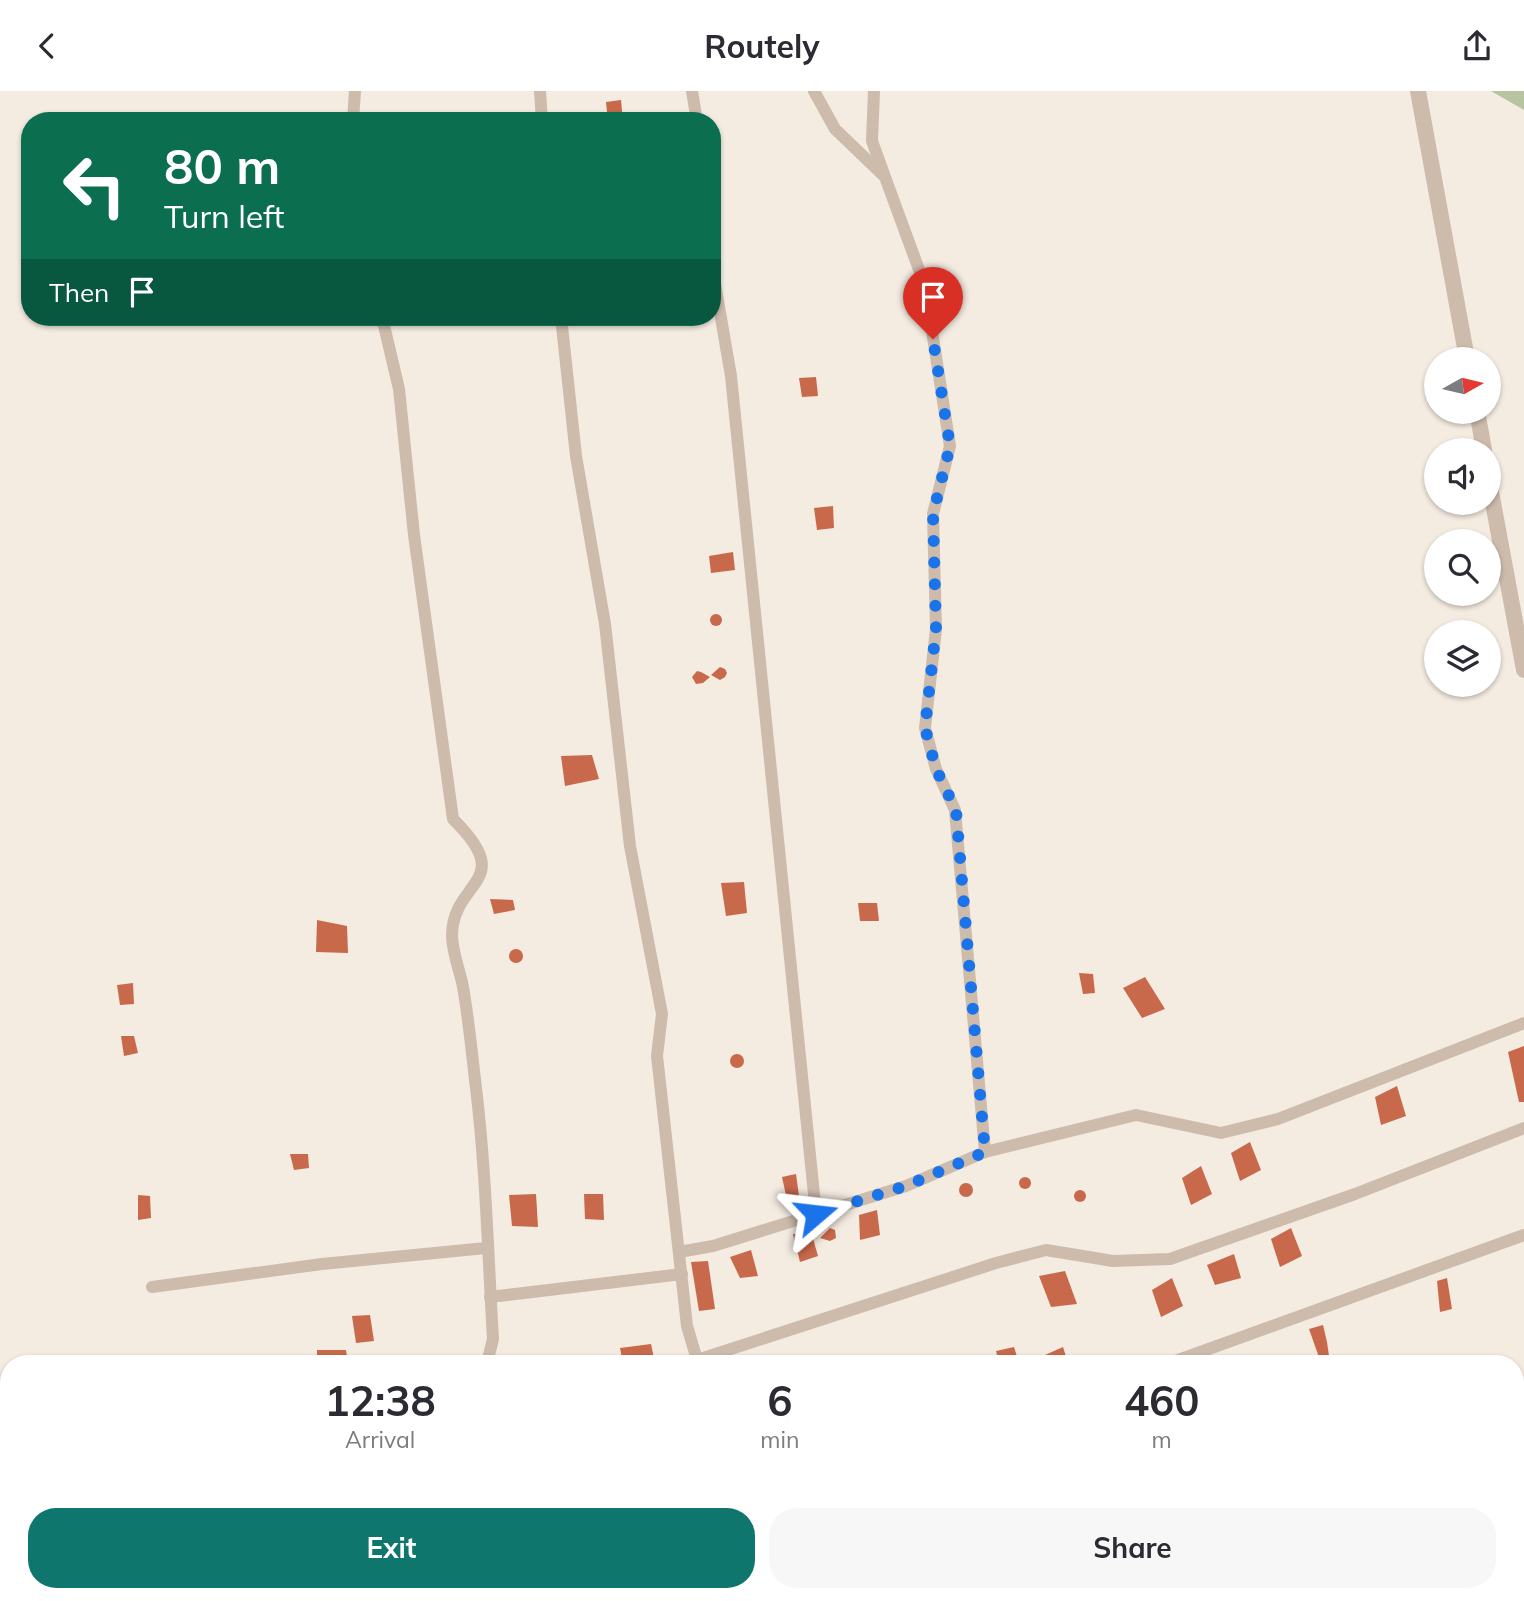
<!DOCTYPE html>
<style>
body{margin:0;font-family:Mulish,sans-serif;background:#f7f7f7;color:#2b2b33;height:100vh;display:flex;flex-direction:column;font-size:26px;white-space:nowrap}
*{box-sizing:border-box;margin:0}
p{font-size:23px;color:#7c7c81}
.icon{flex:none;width:38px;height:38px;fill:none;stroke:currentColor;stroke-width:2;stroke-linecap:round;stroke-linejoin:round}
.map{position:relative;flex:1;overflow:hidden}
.side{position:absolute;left:0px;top:1264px;width:1524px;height:247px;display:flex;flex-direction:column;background:#fff;border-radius:28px 28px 0 0;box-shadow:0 2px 5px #0004}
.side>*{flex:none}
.top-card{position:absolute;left:21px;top:21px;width:700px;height:214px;border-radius:28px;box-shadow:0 2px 5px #0004;background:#0b6e4f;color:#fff;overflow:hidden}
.needle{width:46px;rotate:82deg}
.fabs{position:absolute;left:1424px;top:256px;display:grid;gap:14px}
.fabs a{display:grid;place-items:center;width:77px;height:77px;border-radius:50%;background:#fff;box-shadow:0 2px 5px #0004;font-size:35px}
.pin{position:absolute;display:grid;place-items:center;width:60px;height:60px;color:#fff;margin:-72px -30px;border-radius:50% 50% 50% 0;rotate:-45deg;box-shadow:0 0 7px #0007}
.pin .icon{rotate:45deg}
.me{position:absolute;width:77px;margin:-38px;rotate:73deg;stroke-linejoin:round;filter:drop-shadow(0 0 5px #0008)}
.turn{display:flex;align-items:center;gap:24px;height:147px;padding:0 28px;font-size:32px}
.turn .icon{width:91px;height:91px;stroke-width:2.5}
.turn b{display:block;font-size:49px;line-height:60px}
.then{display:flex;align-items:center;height:66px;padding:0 28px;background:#0003;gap:14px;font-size:26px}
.eta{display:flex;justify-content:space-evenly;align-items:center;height:119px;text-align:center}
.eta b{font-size:42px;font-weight:700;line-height:49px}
.button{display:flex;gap:14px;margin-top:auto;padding:14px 28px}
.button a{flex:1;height:80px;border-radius:28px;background:#0f766e;color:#fff;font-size:28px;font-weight:700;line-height:80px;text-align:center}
.button a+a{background:#f7f7f7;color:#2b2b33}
header{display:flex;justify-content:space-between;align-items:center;height:91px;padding:0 28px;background:#fff;font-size:32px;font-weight:700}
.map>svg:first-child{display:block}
.green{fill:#b8c4a0}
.building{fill:#c8694b}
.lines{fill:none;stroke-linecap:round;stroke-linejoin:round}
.minor{stroke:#cdbbac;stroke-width:12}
.tertiary{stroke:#cdbbac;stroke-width:16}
.route{stroke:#1a73e8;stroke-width:12;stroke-dasharray:0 21.6}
</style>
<header><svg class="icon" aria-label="back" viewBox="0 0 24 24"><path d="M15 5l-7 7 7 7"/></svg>Routely<svg class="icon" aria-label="share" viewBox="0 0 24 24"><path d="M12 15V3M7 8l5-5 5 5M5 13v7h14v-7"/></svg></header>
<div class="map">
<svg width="1524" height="1510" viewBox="0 0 1524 1510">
<rect width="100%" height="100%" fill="#f4ebe1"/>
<path class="green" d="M1491,0H1524V19Z"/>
<g class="building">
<path d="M621,9L623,30H608L606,11Z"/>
<path d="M816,286L818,305L802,306L799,287Z"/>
<path d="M833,415L834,437L817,439L814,417Z"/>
<path d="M733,461L735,479L711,482L709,465Z"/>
<circle cx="716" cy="529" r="6"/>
<path d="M720,576L725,578L727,582L725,586L720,589L711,584Z"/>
<path d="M697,580L701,581L710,586L703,592L696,593L692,586Z"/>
<path d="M592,664L599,688L565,695L561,665Z"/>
<path d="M744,791L747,822L726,825L721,792Z"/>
<path d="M490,808L513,809L515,819L494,823Z"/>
<path d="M858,812H877L879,830H860Z"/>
<path d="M317,829L347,835L348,862L316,861Z"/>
<circle cx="516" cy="865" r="7"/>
<path d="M1079,882L1093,883L1095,902L1083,903Z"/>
<path d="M1145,886L1165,918L1142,927L1123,897Z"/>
<path d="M133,892L134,913L120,914L117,894Z"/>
<path d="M121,945H134L138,962L124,965Z"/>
<path d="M1524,955V1011H1519L1508,961Z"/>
<circle cx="737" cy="970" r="7"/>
<path d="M1397,995L1406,1025L1381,1034L1375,1006Z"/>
<path d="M1250,1051L1261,1079L1240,1090L1231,1062Z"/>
<path d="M290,1063H308L309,1077L294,1079Z"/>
<path d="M1201,1075L1212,1103L1191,1114L1182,1087Z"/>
<path d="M796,1083L799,1105L787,1109L782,1086Z"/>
<circle cx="1025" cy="1092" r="6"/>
<circle cx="966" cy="1099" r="7"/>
<circle cx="1080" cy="1105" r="6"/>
<path d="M536,1103L538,1136L512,1135L509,1104Z"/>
<path d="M584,1103H603L604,1129L585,1128Z"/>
<path d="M138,1104L150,1105L151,1127L138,1129Z"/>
<path d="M877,1119L880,1144L860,1149L859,1124Z"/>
<path d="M830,1137L835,1139L836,1147L830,1150L820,1147Z"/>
<path d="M1291,1137L1302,1165L1280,1176L1271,1148Z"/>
<path d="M793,1143L812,1144L818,1165L800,1171Z"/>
<path d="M751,1159L758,1185L740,1187L730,1166Z"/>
<path d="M1234,1163L1241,1187L1215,1194L1207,1174Z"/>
<path d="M708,1170L715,1218L699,1220L691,1171Z"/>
<path d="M1065,1180L1077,1213L1051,1216L1039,1185Z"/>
<path d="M1172,1187L1183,1215L1161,1226L1152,1199Z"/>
<path d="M1447,1187L1452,1218L1440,1221L1437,1190Z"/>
<path d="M370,1224L374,1250L356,1252L352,1225Z"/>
<path d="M1323,1234L1327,1251L1330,1272H1321L1309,1238Z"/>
<path d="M651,1253L655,1272H623L620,1257Z"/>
<path d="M1014,1256L1019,1272H999L996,1260Z"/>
<path d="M1063,1256L1068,1272H1027Z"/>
<path d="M317,1259H346L348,1272H317Z"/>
</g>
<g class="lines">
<g class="minor">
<path d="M540,0L542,30"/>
<path d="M692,0L697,30"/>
<path d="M814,0L835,38L885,86L925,195L950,355L933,423L936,538L925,637L936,678L955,719L985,1061"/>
<path d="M874,0L872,50L884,83"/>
<path d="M353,30L355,0"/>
<path d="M712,175L731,285L816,1123"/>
<path d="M382,226L399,298L414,444L453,728C518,792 453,788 452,844C452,861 460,880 463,896C469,930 472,964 476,997C486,1080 488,1165 493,1248L487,1272"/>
<path d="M561,226L576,365L605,533L630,755L662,923L657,965L687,1235L698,1272"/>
<path d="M679,1161L713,1155L906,1095L985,1061L1136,1024L1221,1042L1278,1028L1524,932"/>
<path d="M152,1196L322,1173L486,1157"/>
<path d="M490,1206L682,1183"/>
<path d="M697,1269L996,1172L1046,1159L1113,1170L1170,1168L1355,1103L1524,1037"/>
<path d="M1170,1272L1524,1144"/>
<path d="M1516,1326L1524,1325"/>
<path d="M850,1502L851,1510"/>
</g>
<g class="tertiary">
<path d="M1418,0L1467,268"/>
<path d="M1477,320L1484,359"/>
<path d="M1489,390L1524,579"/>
</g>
</g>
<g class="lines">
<path class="route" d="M816,1123L906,1095L985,1061L956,719L936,678L925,637L936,538L933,423L950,355L933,248"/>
</g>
</svg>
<div class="fabs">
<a><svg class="needle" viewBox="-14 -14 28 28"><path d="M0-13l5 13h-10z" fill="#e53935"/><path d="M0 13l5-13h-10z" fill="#7c7c81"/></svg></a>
<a><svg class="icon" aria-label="sound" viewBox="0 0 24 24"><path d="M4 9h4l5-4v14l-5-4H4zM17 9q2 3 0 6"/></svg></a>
<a><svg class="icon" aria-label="search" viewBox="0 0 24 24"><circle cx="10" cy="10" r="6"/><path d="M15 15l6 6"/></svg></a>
<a><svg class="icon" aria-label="layers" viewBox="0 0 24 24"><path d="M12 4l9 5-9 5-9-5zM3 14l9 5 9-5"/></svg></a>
</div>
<div class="pin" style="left:933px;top:248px;background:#d93025"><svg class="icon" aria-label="arrive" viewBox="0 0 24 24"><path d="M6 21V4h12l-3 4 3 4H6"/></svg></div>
<svg class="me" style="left:816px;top:1123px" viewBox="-20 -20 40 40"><path d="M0-17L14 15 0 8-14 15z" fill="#1a73e8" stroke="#fff" stroke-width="4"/></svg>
<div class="top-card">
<div class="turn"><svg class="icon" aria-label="left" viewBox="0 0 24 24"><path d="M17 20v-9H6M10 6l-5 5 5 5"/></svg><div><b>80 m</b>Turn left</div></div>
<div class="then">Then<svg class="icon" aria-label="arrive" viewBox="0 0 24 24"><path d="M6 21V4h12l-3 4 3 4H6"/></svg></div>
</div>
<section class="side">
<div class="eta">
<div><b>12:38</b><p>Arrival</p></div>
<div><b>6</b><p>min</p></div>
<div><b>460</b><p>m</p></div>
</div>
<div class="button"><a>Exit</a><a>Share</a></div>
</section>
</div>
